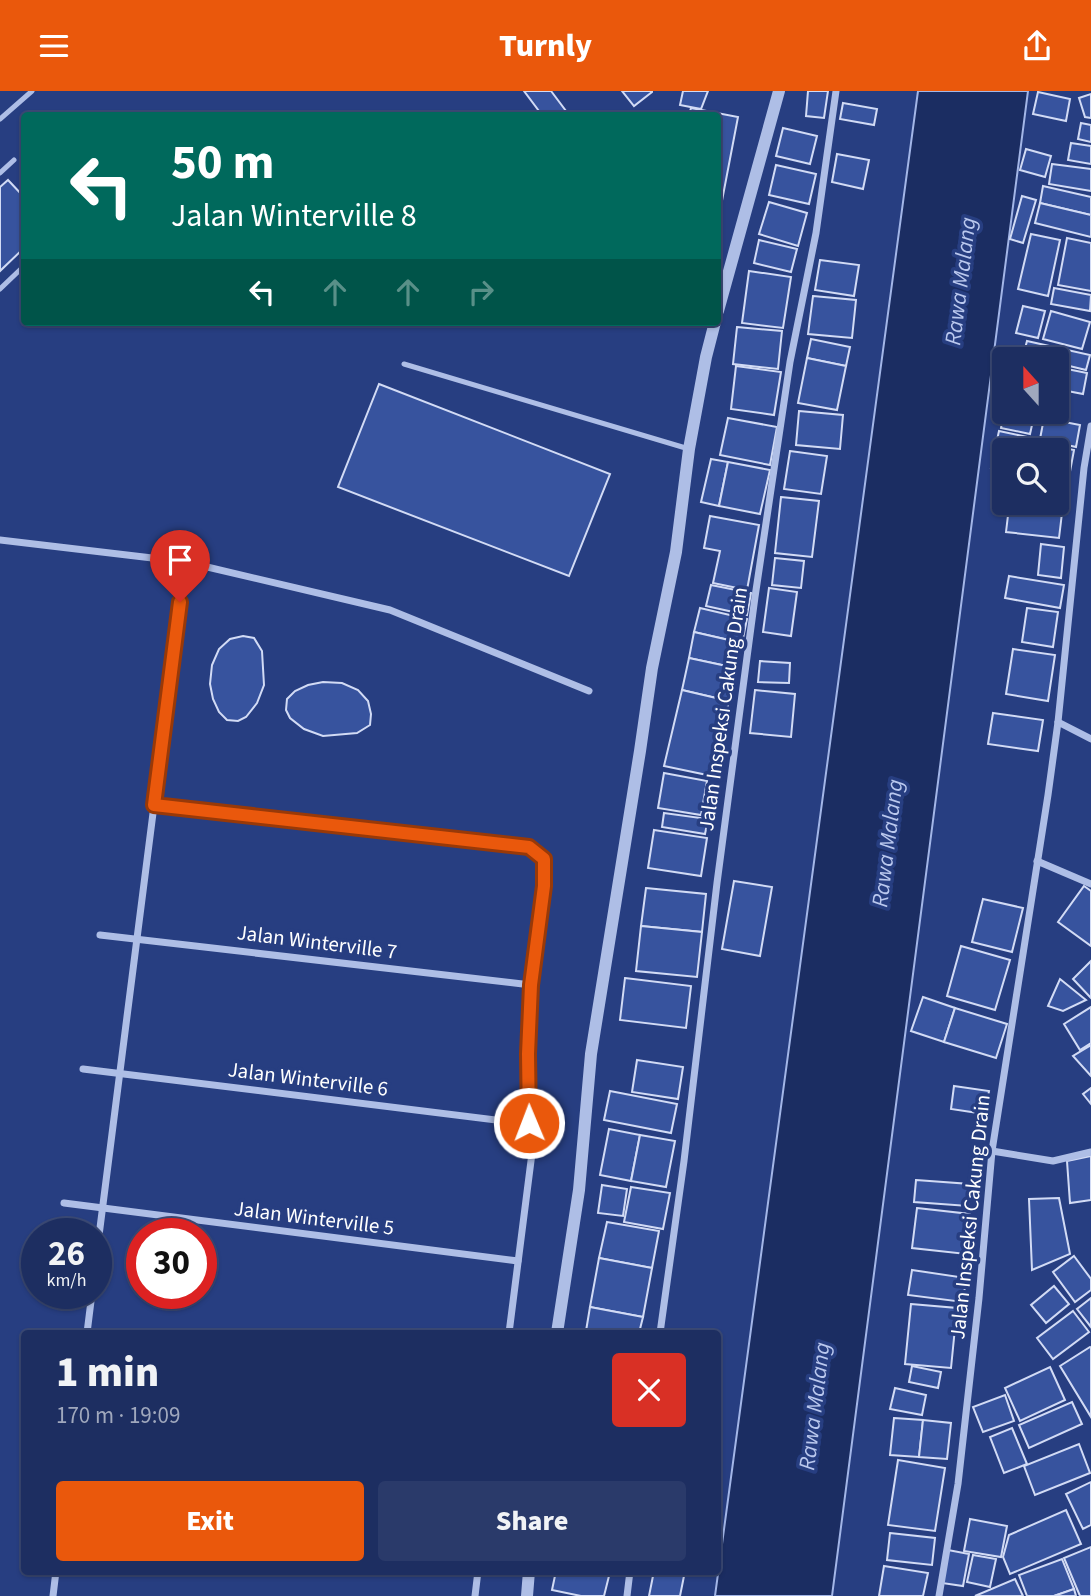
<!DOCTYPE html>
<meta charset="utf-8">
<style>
body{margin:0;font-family:"Source Sans 3",sans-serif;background:#2a3a6a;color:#f1f3f6;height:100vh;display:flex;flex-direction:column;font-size:26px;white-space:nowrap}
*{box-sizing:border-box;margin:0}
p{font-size:23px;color:#a0a8bd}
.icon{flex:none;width:38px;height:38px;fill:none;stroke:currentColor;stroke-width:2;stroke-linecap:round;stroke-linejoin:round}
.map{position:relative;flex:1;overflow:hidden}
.sheet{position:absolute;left:21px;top:1239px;width:700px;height:245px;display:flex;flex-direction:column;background:#1d2e61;border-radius:7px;box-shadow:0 2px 5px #0004,0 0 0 2px #3b4a76}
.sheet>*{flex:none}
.guide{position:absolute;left:21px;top:21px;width:700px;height:214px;border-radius:7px;box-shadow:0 2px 5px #0004,0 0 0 2px #3b4a76;background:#00695c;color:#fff;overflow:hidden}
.needle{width:46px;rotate:339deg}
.buttons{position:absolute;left:992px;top:256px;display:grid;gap:14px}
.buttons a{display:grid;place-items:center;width:77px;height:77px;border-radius:7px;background:#1d2e61;box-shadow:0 2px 5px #0004,0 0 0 2px #3b4a76;font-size:35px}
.speed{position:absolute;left:21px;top:1127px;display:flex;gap:14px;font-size:35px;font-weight:700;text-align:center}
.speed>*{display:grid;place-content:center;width:91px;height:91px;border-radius:50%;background:#1d2e61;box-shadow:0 2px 5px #0004,0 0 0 2px #3b4a76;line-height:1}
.speed small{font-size:18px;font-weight:400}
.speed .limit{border:10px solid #d22;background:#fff;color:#111}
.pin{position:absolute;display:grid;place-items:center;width:60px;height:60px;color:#fff;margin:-72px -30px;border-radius:50% 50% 50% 0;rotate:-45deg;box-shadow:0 0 7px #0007}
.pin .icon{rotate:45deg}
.me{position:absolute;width:77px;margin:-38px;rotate:359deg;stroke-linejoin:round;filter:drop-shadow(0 0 5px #0008)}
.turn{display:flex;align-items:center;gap:24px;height:147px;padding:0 35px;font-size:32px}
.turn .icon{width:91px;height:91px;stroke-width:2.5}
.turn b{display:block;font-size:49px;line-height:60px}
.lanes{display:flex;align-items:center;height:66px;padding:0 35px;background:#0003;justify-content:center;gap:35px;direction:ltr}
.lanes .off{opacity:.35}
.round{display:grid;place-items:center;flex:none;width:74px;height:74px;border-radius:7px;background:#2a3a6a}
.overview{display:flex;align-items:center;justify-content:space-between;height:119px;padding:0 35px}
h1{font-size:42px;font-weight:800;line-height:52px}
.cta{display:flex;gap:14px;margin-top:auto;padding:14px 35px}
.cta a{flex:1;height:80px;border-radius:7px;background:#ea580c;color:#fff;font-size:28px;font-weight:800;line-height:80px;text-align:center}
.cta a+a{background:#2a3a6a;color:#f1f3f6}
header{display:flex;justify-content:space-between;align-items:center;height:91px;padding:0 35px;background:#ea580c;color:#fff;font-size:32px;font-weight:800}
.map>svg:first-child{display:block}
.water{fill:#1b2d62;stroke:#a3b6e7;stroke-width:2}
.building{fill:#37539e;stroke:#d2dbf5;stroke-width:2}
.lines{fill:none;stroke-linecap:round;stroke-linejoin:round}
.service{stroke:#aebee6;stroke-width:5}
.minor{stroke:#aebee6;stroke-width:7}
.tertiary{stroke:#aebee6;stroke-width:12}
.route-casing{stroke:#983908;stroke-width:18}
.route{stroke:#ea580c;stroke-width:12}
.labels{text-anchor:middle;stroke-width:7;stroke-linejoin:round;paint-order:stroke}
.street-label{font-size:21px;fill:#fff;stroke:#273e81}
.water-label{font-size:23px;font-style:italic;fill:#bac8ee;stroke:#273e81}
</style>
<header><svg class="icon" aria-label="menu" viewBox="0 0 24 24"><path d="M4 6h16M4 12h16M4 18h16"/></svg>Turnly<svg class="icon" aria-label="share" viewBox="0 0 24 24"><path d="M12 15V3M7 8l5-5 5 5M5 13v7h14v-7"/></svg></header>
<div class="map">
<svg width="1091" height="1505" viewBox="0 0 1091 1505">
<rect width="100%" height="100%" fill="#273e81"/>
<path class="water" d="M918,0H1028L832,1505H715Z"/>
<g class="building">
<path d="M524,0H551L569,24H542Z"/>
<path d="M622,0H652V1L634,15Z"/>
<path d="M683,0H708L701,18L680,14Z"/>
<path d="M808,0H828L824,27L806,25Z"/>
<path d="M1038,1L1070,8L1066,30L1033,23Z"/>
<path d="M1091,3V27L1085,26L1079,7Z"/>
<path d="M843,12L877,18L874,34L840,28Z"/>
<path d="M691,17L738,26L721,115L718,114V24H689Z"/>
<path d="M1081,32L1091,34V51L1078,48Z"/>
<path d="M783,37L817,45L810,73L776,65Z"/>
<path d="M1071,52L1091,55V73L1068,69Z"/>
<path d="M1026,58L1051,65L1045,86L1020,79Z"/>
<path d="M837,63L869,69L863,98L832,91Z"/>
<path d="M1052,73L1091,78V100L1049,93Z"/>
<path d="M776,74L816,83L809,113L769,104Z"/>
<path d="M8,89L24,106V157L0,180V96Z"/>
<path d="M1043,95L1091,106V124L1040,112Z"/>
<path d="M1022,105L1036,109L1023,152L1010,148Z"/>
<path d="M769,111L807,122L798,155L759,143Z"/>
<path d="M1040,112L1091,124V146L1035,132Z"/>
<path d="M1031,143L1060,149L1048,205L1018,198Z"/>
<path d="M1067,147L1091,152V200L1058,194Z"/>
<path d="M759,149L797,158L791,181L754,172Z"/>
<path d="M820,169L859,174L854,205L815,199Z"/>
<path d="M749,180L791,186L783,237L742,232Z"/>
<path d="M1054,197L1091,204L1090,220L1051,213Z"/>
<path d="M813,205L856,209L852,247L808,243Z"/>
<path d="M1023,215L1045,220L1038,247L1016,242Z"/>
<path d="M1051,220L1090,231L1082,258L1043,248Z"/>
<path d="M737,236L782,240L778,278L733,273Z"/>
<path d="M811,248L850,256L846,275L807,267Z"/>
<path d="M1027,250L1090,264L1086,279L1057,272V268H1036L1023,265Z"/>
<path d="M807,267L846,275L837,319L798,312Z"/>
<path d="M736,275L781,281L774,324L731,318Z"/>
<path d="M1057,276L1087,282L1083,303L1057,298Z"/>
<path d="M379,293L610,383L569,485L338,396Z"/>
<path d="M799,320L843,324L840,358L796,354Z"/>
<path d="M1004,320L1034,325L1030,343L1001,337Z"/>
<path d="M728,327L777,336L770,374L720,364Z"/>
<path d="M1044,327L1080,334L1076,356L1040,348Z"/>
<path d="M999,340L1032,347L1030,359H1004V379L991,377Z"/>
<path d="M1038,352L1074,359L1064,413L1052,411H1057V359H1037Z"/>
<path d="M790,360L827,365L821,403L784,398Z"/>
<path d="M711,368L728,371L719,415L701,411Z"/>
<path d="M728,371L770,379L760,423L719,415Z"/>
<path d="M781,406L819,410L812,466L775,462Z"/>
<path d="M1009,416L1062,422L1059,447L1006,441Z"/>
<path d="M710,425L759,434L747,499L713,492L720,460L704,457Z"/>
<path d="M1041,453L1064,456L1061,487L1038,484Z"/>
<path d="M775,467L804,470L801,497L772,494Z"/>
<path d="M1009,485L1064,494L1060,517L1005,507Z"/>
<path d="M711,494L751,502L747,524L706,515Z"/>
<path d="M769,497L797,501L791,545L763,541Z"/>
<path d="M700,517L747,528L742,552L694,541Z"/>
<path d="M1027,517L1058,521L1053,556L1022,551Z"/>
<path d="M694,541L742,552L736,577L689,567Z"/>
<path d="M243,545L254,547L262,560L264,594L257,612L246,626L238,630L227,629L219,621L213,608L210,593L212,574L219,558L230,548Z"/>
<path d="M1013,558L1055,564L1048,610L1006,603Z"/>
<path d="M689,567L736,577L729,610L682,599Z"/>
<path d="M760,570L790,572L789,592L758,591Z"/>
<path d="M323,591L342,592L358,599L368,610L371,623L370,634L357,642L323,645L304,638L290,627L286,619L287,608L295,600L308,594Z"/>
<path d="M682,599L729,610L712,685L664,675Z"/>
<path d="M755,599L795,603L791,646L750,642Z"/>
<path d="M993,622L1043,629L1038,660L988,653Z"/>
<path d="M664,682L707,690L701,724L658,717Z"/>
<path d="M664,722L708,728L705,743L662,736Z"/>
<path d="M654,739L707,747L701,785L648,777Z"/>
<path d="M734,790L772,796L760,865L722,858Z"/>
<path d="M1084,795L1091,800V855L1058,831Z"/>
<path d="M646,797L706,803L702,841L641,835Z"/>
<path d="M983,808L1023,817L1012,861L972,851Z"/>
<path d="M641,835L702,841L697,886L636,880Z"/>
<path d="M961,855L1010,869L995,919L947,905Z"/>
<path d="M1091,870V907L1073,888Z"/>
<path d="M625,887L691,895L686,937L620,929Z"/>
<path d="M1060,888L1086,909L1063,920L1048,915Z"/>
<path d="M923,906L955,917L944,951L911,940Z"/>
<path d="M1091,916V952L1080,959L1064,933Z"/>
<path d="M955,917L1007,933L996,967L944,951Z"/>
<path d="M1091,954V985L1073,965Z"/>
<path d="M637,969L683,976L678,1008L632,1001Z"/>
<path d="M954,995L989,1000L985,1023L951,1018Z"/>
<path d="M1091,997V1013L1083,1003Z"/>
<path d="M610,1000L677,1013L671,1042L604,1029Z"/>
<path d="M609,1038L640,1044L631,1090L600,1084Z"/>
<path d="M640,1044L675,1050L666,1096L631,1090Z"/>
<path d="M1091,1065V1109L1070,1112L1067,1070Z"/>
<path d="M916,1089L970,1093L968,1115L914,1111Z"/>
<path d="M602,1094L627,1098L623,1125L598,1122Z"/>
<path d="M631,1096L670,1102L663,1138L624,1131Z"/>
<path d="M1059,1107L1070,1163L1032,1179L1029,1108Z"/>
<path d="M917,1117L970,1123L966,1163L912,1157Z"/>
<path d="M607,1131L659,1140L652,1177L599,1167Z"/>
<path d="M1074,1165L1091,1188V1199L1075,1211L1053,1181Z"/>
<path d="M599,1167L652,1177L643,1226L590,1216Z"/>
<path d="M912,1179L966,1187L963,1211L908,1204Z"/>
<path d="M1054,1195L1069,1213L1046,1232L1031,1214Z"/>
<path d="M1091,1207V1236L1077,1218Z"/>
<path d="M911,1213L957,1217L951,1277L905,1273Z"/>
<path d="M590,1216L643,1226L639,1242H599L586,1240Z"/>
<path d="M1073,1220L1089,1241L1053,1268L1037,1247Z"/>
<path d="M1090,1256L1091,1257V1326L1060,1275Z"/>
<path d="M912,1275L941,1281L938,1297L909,1291Z"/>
<path d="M1050,1276L1065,1309L1020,1330L1005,1297Z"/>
<path d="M895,1297L926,1304L922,1324L890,1318Z"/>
<path d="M1005,1304L1014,1330L983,1341L973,1316Z"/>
<path d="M1072,1311L1082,1333L1029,1357L1019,1334Z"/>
<path d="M894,1327L923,1329L919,1366L890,1364Z"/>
<path d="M923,1329L951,1332L947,1368L919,1366Z"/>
<path d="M1012,1337L1027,1373L1004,1382L990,1346Z"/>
<path d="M1079,1353L1090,1382L1035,1404L1024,1375Z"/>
<path d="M898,1369L945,1377L935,1440L888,1434Z"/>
<path d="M1091,1391V1434L1083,1438L1066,1403Z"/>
<path d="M1066,1419L1081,1453L1010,1483L1003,1466L1009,1444Z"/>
<path d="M970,1428L1007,1435L1001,1466L964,1460Z"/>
<path d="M890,1442L935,1447L932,1474L887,1469Z"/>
<path d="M1091,1456V1505H1080L1064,1467Z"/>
<path d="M948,1459L969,1463L963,1495L942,1492Z"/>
<path d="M973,1464L996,1468L990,1496L967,1491Z"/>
<path d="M1062,1468L1074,1498L1054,1505H1027L1019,1484Z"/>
<path d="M884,1475L928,1482L923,1505H879Z"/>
<path d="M556,1480L610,1481L604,1505H581L552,1499Z"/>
<path d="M654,1480L684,1485L680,1505H649Z"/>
<path d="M1015,1488L1023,1505H975Z"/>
<path d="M1074,1498L1076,1505H1054Z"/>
</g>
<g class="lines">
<g class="service">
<path d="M0,28L32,0"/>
<path d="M0,82L14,69"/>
<path d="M0,198L24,175"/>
<path d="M404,273L689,358"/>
</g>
<g class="minor">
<path d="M0,449L186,471L390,519L589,600"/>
<path d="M1058,631L1091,648"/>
<path d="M154,714L529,756L544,768V795L531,894L528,963L529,1033L532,1062L509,1242"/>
<path d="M1037,770L1091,793"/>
<path d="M100,844L531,894"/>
<path d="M83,978L529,1033"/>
<path d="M992,1060L1053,1070L1091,1061"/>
<path d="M64,1112L518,1170"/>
<path d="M96,1168L180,511"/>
<path d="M87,1242L92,1202"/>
<path d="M660,1242L684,1070L717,792L755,506L790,271L816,142L836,0"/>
<path d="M53,1505L56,1480"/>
<path d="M475,1505L478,1480"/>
<path d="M627,1505L630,1480"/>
<path d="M939,1505L958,1393L979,1207L992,1060L1048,704L1058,631L1084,377L1091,335"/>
</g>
<g class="tertiary">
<path d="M718,220L779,0"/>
<path d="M557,1242L579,1099L591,963L640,660L652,577L676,461L689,358L706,266L715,231"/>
<path d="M527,1505L529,1480"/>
</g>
</g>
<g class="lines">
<defs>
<path id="route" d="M180,511L154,714L529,756L544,768V795L531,894L528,963L529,1032"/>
</defs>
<use href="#route" class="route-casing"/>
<use href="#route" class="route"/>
</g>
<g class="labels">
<g class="street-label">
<text transform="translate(723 618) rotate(-82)" y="7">Jalan Inspeksi Cakung Drain</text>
<text transform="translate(317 851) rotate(7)" y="7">Jalan Winterville 7</text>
<text transform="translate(308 988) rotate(7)" y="7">Jalan Winterville 6</text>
<text transform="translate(970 1126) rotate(-84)" y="7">Jalan Inspeksi Cakung Drain</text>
<text transform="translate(314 1127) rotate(7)" y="7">Jalan Winterville 5</text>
</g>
<g class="water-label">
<text transform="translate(960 190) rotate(-83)" y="8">Rawa Malang</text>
<text transform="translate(887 752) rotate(-83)" y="8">Rawa Malang</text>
<text transform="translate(814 1315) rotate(-83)" y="8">Rawa Malang</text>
</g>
</g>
</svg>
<div class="buttons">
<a><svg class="needle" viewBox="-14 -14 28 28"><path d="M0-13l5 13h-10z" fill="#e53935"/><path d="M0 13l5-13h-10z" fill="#a0a8bd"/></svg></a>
<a><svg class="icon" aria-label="search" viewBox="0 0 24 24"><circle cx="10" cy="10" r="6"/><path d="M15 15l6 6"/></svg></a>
</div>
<div class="speed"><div>26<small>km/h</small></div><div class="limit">30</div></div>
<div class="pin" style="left:180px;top:511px;background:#d93025"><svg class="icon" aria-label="arrive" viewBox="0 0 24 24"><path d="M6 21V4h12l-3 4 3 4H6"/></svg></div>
<svg class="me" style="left:529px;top:1032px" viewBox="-20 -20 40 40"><circle r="17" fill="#ea580c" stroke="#fff" stroke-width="3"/><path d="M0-11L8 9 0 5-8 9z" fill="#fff"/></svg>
<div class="guide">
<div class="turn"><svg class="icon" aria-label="left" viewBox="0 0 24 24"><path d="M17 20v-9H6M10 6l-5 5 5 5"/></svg><div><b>50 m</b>Jalan Winterville 8</div></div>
<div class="lanes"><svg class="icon" aria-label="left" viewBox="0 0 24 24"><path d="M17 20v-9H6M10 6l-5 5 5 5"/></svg><svg class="icon off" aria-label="ahead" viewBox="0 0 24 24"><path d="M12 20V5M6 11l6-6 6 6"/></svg><svg class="icon off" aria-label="ahead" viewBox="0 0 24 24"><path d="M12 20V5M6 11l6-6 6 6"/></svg><svg class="icon off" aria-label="right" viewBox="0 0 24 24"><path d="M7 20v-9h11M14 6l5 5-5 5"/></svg></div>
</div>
<section class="sheet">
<div class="overview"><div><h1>1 min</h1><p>170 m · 19:09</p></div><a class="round" style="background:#d93025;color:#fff"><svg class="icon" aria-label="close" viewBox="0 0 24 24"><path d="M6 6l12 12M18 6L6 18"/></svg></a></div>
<div class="cta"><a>Exit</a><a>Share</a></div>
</section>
</div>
